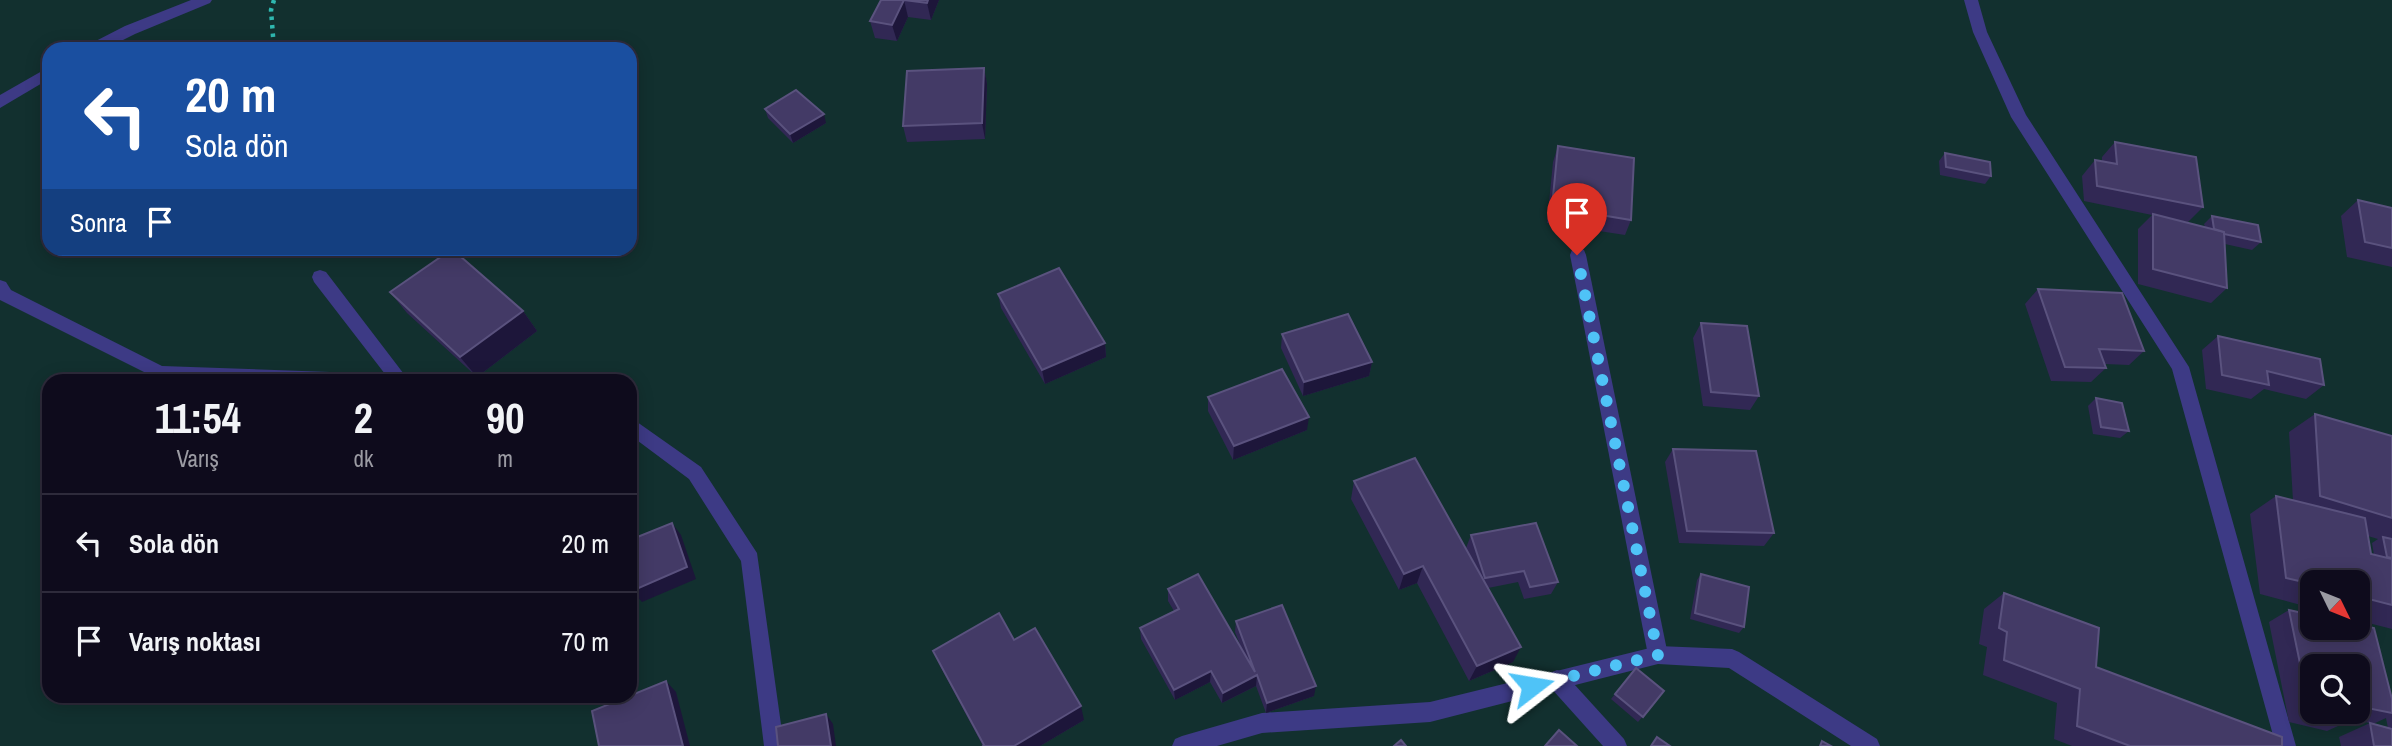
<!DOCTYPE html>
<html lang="tr">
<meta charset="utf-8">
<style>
body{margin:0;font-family:"Archivo Narrow",sans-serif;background:#171425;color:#f1f3f6;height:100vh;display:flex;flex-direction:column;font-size:26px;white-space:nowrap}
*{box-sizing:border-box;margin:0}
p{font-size:23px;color:#9b9ba3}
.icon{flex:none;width:38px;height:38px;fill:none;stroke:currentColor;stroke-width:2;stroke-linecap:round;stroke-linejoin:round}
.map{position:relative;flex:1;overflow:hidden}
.details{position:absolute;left:42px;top:374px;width:595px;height:329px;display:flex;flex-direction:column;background:#0e0b1c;border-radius:21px;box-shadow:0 4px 18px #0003,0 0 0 2px #2e2b3b}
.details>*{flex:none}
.hud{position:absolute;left:42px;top:42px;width:595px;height:214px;border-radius:21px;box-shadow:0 4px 18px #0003,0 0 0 2px #2e2b3b;background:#1a4fa0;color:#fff;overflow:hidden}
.needle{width:46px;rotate:133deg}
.fabs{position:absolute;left:2300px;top:570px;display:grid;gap:14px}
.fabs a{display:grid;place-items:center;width:70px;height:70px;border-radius:14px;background:#0e0b1c;box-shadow:0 4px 18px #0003,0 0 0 2px #2e2b3b;font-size:35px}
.pin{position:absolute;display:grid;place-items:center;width:60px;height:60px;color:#fff;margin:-72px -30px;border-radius:50% 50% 50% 0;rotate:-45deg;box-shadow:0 0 7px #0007}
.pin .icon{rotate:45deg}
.me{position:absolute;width:77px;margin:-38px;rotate:76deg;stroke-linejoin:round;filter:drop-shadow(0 0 5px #0008)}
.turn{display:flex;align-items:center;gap:24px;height:147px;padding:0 28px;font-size:32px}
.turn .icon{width:91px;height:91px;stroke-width:2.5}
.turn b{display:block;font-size:49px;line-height:60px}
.then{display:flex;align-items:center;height:66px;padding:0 28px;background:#0003;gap:14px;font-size:26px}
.eta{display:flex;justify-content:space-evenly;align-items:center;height:119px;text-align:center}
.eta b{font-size:42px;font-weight:800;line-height:49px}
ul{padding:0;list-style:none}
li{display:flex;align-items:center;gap:21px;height:98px;padding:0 28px;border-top:2px solid #2e2b3b}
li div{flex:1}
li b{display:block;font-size:26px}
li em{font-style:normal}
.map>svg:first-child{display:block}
.green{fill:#12302f;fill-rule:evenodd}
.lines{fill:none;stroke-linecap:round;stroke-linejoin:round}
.path{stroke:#2fb8b0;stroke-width:4.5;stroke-dasharray:3.5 5;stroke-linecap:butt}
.minor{fill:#3d3a85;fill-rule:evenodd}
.tertiary{fill:#3d3a85;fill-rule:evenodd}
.wall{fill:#312854;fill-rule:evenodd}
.shaded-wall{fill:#1d163a}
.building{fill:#433a66;stroke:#5a527e;stroke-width:2}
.route{stroke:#4fc3f7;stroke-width:12;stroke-dasharray:0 21.6}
</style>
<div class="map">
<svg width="2392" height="746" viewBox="0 0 2392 746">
<rect width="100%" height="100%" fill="#130f26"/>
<path class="green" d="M0,0H2392V746H0ZM49,49H630V248H49ZM49,382H630V696H49ZM2312,583H2357V628H2312ZM2312,667H2357V712H2312Z"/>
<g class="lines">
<path class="path" d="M274,0L271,10L274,49"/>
<g class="minor">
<path d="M191,0H212L210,3L135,34L105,49H86L88,45L125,26Z"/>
<path d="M1964,0H1978L1987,32L2026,115L2189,367L2296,746H2276L2172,369L2011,117L1973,32Z"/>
<path d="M49,67V79L0,108V95Z"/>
<path d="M1578,248L1584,250L1586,255L1668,655L1665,662L1658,664L1651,662L1648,655L1570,255L1572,250Z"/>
<path d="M320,270L326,272L410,382L160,380L0,300V280L6,282L11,290L162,366L385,374L314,282L312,277L314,272Z"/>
<path d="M630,417L701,467L757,553L784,746H764L741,561L689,479L630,435Z"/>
<path d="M1557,670L1564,673L1624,739L1627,746H1603L1550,687L1547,680L1550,673Z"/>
</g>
<path class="tertiary" d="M1658,646L1732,649L1739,652L1877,739L1880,746H1851L1729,668L1658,664L1430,722L1262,733L1217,746H1172L1175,739L1182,736L1262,713L1430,702Z"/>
</g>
<g class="wall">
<path d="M881,0H939L931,20L908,17L897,41L875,38L870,21Z"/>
<path d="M984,68L987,84L985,139L907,142L903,126Z"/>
<path d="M765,109L826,123L793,143L768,118Z"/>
<path d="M2115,142L2203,207L2188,222L2177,220L2205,227L2204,224L2212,216L2261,242L2252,250L2225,244L2227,288L2211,303L2138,284V229L2152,215L2084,201L2082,176L2095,160L2102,161V157Z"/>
<path d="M1558,146L1631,220L1625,235L1547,223L1553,162Z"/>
<path d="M1945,153L1991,176L1985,184L1940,175L1939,161Z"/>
<path d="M2358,200L2392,208V267L2347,257L2341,216Z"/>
<path d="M2038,289L2144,351L2129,365L2105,364L2106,368L2091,382L2051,381L2025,304Z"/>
<path d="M390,292L523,311L537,331L477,377L407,313Z"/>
<path d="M998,294L1105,343L1106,357L1045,384L1001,308Z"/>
<path d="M1701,323L1759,396L1750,410L1703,406L1693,338Z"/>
<path d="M1282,334L1372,362L1369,376L1303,396L1281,348Z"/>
<path d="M2218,336L2324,385L2306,399L2264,389L2251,399L2206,389L2202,350Z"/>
<path d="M1208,397L1307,430L1233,460L1208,411Z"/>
<path d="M2096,398L2129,431L2120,438L2093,434L2088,406Z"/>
<path d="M2315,414L2392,436V629L2357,620V583H2312V608L2260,594L2250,514L2276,496L2293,501L2289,432ZM2368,536L2378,539L2372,543L2374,555L2371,554Z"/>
<path d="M1673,449L1774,533L1764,546L1679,543L1665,462Z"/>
<path d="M1354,481L1467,550L1466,548L1471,535L1558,582L1551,594L1524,599L1518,582L1488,588L1513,662L1469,681L1417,583L1399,590L1351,499Z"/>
<path d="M1701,574L1744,627L1739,633L1690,619L1697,580Z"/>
<path d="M1168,589L1242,650L1235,632L1236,621L1314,696L1266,713L1256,686L1222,703L1210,682L1175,700L1141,639L1140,628L1174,611L1168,601Z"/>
<path d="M2004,593L2096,667L2282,746H2072L2054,739L2057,703L1983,675L1987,647L1979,644L1984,609Z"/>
<path d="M2289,610L2312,615V628H2357V624L2374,628L2392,699V746H2341L2339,737L2370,723L2349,719V721L2327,731L2289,722L2269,622ZM2312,667H2357V712H2312ZM2386,718L2388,728L2372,724H2373Z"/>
<path d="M933,651L1084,720L1040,746H983L940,666Z"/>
<path d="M1636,668L1664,691L1638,722L1611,699Z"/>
</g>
<g class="shaded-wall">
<path d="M904,0L908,17L897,41L892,25Z"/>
<path d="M928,0H939L931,20L927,3Z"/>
<path d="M984,68L987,84L985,139L982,123Z"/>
<path d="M824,114L826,123L793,143L790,134Z"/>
<path d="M523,311L537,331L477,377L460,357Z"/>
<path d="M1105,343L1106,357L1045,384L1042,370Z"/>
<path d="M1372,362L1369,376L1303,396L1304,382Z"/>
<path d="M1309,417L1307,430L1233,460L1234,446Z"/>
<path d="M672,523L681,535L696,579L642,602L632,591Z"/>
<path d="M1423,566L1417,583L1399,590L1404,574Z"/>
<path d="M1521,647L1513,662L1469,681L1477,666Z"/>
<path d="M1211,671L1210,682L1175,700L1174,690Z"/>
<path d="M1257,675L1256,686L1222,703L1223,693Z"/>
<path d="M666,681L676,692L690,746H683Z"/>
<path d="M1316,686L1314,696L1266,713L1267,703Z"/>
<path d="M1081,706L1084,720L1040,746H1014Z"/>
<path d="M826,714L833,724L836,746H831Z"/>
</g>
<g class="building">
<path d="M881,0H904L892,25L870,21Z"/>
<path d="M904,0H928L927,3Z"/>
<path d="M984,68L982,123L903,126L907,71Z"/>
<path d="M796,90L824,114L790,134L765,109Z"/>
<path d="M2115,142L2196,157L2203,207L2097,186L2095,160L2117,164Z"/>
<path d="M1558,146L1634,158L1631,220L1552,207Z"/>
<path d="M1945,153L1990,162L1991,176L1946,167Z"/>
<path d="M2358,200L2392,208V248L2365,242Z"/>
<path d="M2153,214L2224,232L2227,288L2153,269Z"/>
<path d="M2212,216L2258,225L2261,242L2224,234V232L2214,229Z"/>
<path d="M452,249L523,311L460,357L390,292Z"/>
<path d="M1059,268L1105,343L1042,370L998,294Z"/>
<path d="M2038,289L2122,293L2144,351L2099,349L2106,368L2065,367Z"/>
<path d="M1348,314L1372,362L1304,382L1282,334Z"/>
<path d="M1701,323L1747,326L1759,396L1711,392Z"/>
<path d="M2218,336L2320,359L2324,385L2267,371L2269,385L2222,375Z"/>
<path d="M1282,369L1309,417L1234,446L1208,397Z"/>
<path d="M2096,398L2122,403L2129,431L2101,427Z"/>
<path d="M2315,414L2392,436V518L2320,496Z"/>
<path d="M1673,449L1756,451L1774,533L1687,531Z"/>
<path d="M1415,458L1521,647L1477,666L1423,566L1404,574L1354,481Z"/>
<path d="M2276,496L2365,518L2371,554L2392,559V605L2357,596V583H2312V584L2286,578Z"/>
<path d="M672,523L687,567L632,591L630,585V540Z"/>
<path d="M1536,523L1558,582L1530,587L1524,571L1485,578L1471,535Z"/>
<path d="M2383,537L2392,539V558L2387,557Z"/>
<path d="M1198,574L1255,672L1236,621L1282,605L1316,686L1267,703L1257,675L1223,693L1211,671L1174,690L1140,628L1179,609L1168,589Z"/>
<path d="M1701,574L1749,587L1744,627L1695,613Z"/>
<path d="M2004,593L2099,628L2096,667L2282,737V746H2130L2077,726L2080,689L2004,660L2007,632L1999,628Z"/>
<path d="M2289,610L2312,615V628H2357V624L2374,628L2392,699V713L2357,706V667H2312V712H2347L2349,721L2310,712Z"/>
<path d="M999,613L1014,640L1035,628L1081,706L1014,746H983L984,745L933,651Z"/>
<path d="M1636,668L1664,691L1643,717L1615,694Z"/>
<path d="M666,681L683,746H599L592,711Z"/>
<path d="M826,714L831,746H778L776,727Z"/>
<path d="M2370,723L2392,729V746H2374Z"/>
<path d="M1559,730L1577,746H1545Z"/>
<path d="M1657,737L1670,746H1651Z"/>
<path d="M1401,740L1406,746H1394Z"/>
<path d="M1822,741L1831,746H1820Z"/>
</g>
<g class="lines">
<path class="route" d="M1532,686L1658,655L1577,255"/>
</g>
</svg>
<div class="fabs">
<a><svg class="needle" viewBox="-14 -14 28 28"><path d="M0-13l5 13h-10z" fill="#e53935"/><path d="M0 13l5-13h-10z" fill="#9b9ba3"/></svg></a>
<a><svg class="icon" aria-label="search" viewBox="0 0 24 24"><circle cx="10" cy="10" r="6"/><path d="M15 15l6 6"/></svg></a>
</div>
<div class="pin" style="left:1577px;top:255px;background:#d93025"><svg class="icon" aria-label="arrive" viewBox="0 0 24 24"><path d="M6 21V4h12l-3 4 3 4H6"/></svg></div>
<svg class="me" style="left:1532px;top:686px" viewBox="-20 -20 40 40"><path d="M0-17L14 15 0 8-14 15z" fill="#4fc3f7" stroke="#fff" stroke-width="4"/></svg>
<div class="hud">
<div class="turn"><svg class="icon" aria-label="left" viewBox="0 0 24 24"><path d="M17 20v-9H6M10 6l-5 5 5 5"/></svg><div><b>20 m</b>Sola dön</div></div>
<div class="then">Sonra<svg class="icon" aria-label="arrive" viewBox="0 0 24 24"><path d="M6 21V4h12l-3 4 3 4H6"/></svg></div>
</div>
<section class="details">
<div class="eta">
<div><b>11:54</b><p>Varış</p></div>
<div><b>2</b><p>dk</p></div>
<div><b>90</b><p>m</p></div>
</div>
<ul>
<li><svg class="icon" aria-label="left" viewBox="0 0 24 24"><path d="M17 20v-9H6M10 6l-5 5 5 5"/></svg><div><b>Sola dön</b></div><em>20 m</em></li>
<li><svg class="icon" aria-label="arrive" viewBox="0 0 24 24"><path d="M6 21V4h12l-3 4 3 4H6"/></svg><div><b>Varış noktası</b></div><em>70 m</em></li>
</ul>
</section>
</div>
